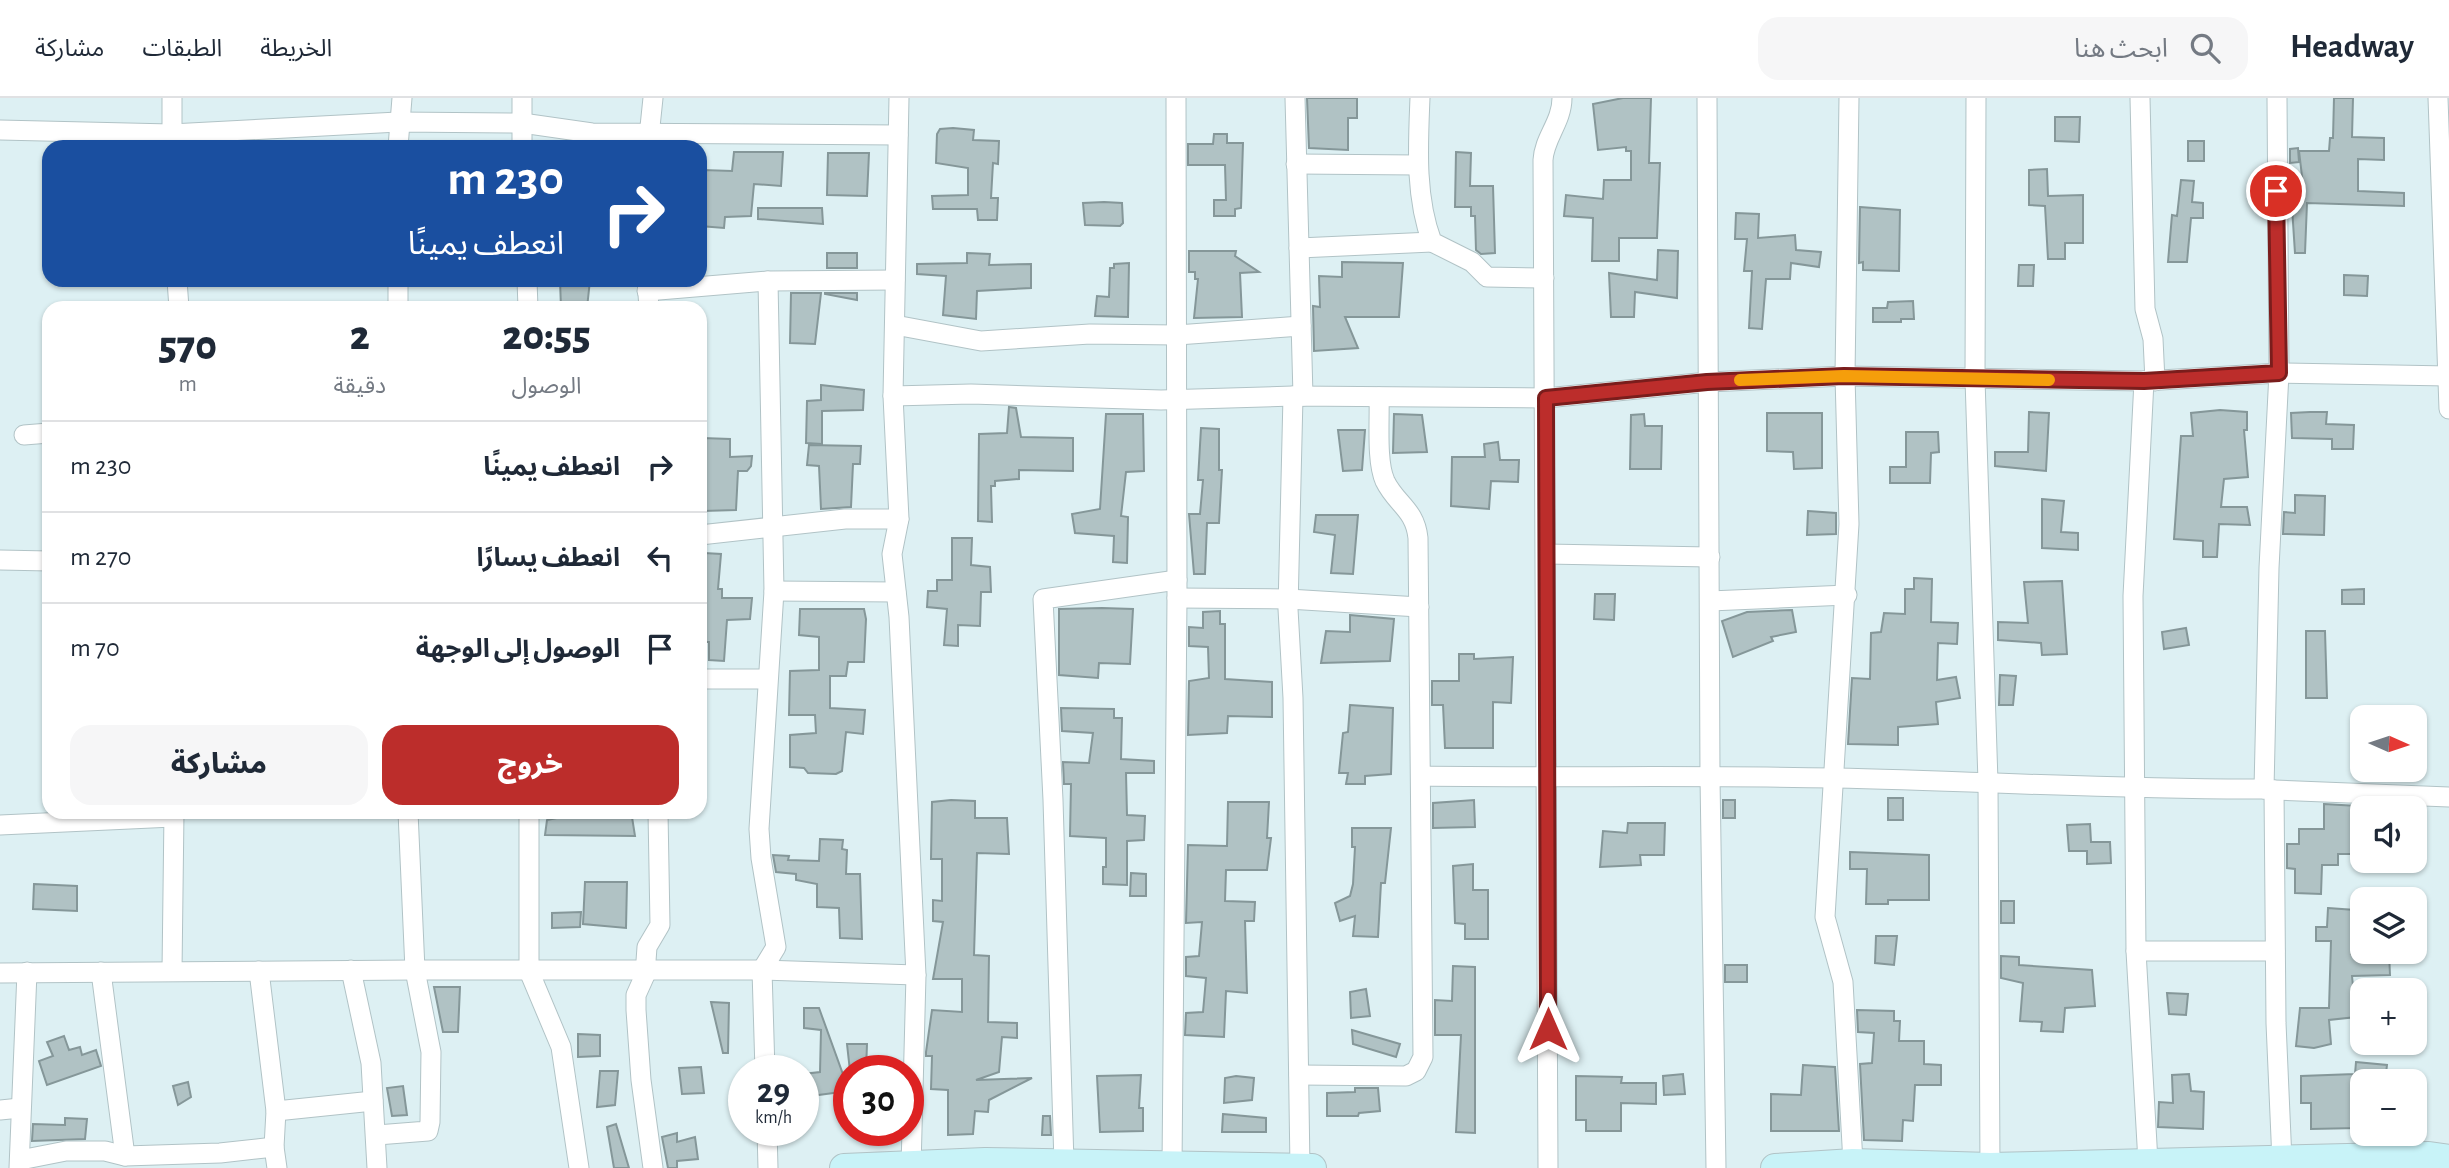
<!DOCTYPE html>
<html lang="ar">
<meta charset="utf-8">
<style>
body{margin:0;font-family:"Alegreya Sans","Noto Sans Arabic",sans-serif;background:#f6f6f7;color:#1f2937;direction:rtl;height:100vh;display:flex;flex-direction:column;font-size:26px;white-space:nowrap}
*{box-sizing:border-box;margin:0}
p{font-size:23px;color:#747a83}
.icon{flex:none;width:38px;height:38px;fill:none;stroke:currentColor;stroke-width:2;stroke-linecap:round;stroke-linejoin:round}
.map{position:relative;flex:1;overflow:hidden;direction:ltr}
.panel{position:absolute;left:42px;top:203px;width:665px;height:518px;display:flex;flex-direction:column;background:#fff;border-radius:21px;box-shadow:0 2px 5px #0004;direction:rtl}
.panel>*{flex:none}
.banner{position:absolute;left:42px;top:42px;width:665px;height:147px;border-radius:21px;box-shadow:0 2px 5px #0004;direction:rtl;background:#1a4fa0;color:#fff;overflow:hidden}
.needle{width:46px;rotate:93deg}
.buttons{position:absolute;left:2350px;top:607px;display:grid;gap:14px}
.buttons a{display:grid;place-items:center;width:77px;height:77px;border-radius:14px;background:#fff;box-shadow:0 2px 5px #0004;font-size:35px}
.speed{position:absolute;left:728px;top:957px;display:flex;gap:14px;font-size:35px;font-weight:700;text-align:center}
.speed>*{display:grid;place-content:center;width:91px;height:91px;border-radius:50%;background:#fff;box-shadow:0 2px 5px #0004;line-height:1}
.speed small{font-size:18px;font-weight:400}
.speed .limit{border:10px solid #d22;background:#fff;color:#111}
.pin{position:absolute;display:grid;place-items:center;width:60px;height:60px;color:#fff;margin:-30px;border:4px solid #fff;border-radius:50%;box-shadow:0 2px 7px #0007}
.me{position:absolute;width:77px;margin:-38px;rotate:0deg;stroke-linejoin:round;filter:drop-shadow(0 0 5px #0008)}
.turn{display:flex;align-items:center;gap:24px;height:147px;padding:0 28px;font-size:32px}
.turn .icon{width:91px;height:91px;stroke-width:2.5}
.turn b{display:block;font-size:49px;line-height:60px}
.eta{display:flex;justify-content:space-evenly;align-items:center;height:119px;text-align:center}
.eta b{font-size:42px;font-weight:800;line-height:49px}
.primary-button{display:flex;gap:14px;margin-top:auto;padding:14px 28px}
.primary-button a{flex:1;height:80px;border-radius:21px;background:#bc2d2b;color:#fff;font-size:28px;font-weight:800;line-height:80px;text-align:center}
.primary-button a+a{background:#f6f6f7;color:#1f2937}
ul{padding:0;list-style:none}
li{display:flex;align-items:center;gap:21px;height:91px;padding:0 28px;border-top:2px solid #e0e1e3}
li div{flex:1}
li b{display:block;font-size:26px}
li em{font-style:normal}
header{display:flex;align-items:center;gap:42px;box-sizing:border-box;height:98px;padding:0 35px;background:#fff;border-bottom:2px solid #e0e1e3}
header strong{font-size:33px}
nav{display:flex;gap:38px;margin-inline-start:auto;font-size:24px}
.search{width:490px;height:63px;background:#f6f6f7;display:flex;align-items:center;gap:18px;box-sizing:border-box;padding:0 24px;border-radius:21px;color:#747a83;font-size:26px}
.map>svg:first-child{display:block}
.building{fill:#b0c2c4;stroke:#859799;stroke-width:2}
.lines{fill:none;stroke-linecap:round;stroke-linejoin:round}
.street-casing{stroke:#b1c3c6;stroke-width:21}
.secondary-casing{stroke:#b1c3c6;stroke-width:30}
.street{stroke:#fff;stroke-width:19}
.secondary{stroke:#c8f3f8;stroke-width:28}
.route-casing{stroke:#7a1d1c;stroke-width:18}
.route{stroke:#bc2d2b;stroke-width:12}
.slow{stroke:#f59e0b;stroke-width:12}
</style>
<header>
<strong>Headway</strong>
<div class="search"><svg class="icon" aria-label="search" viewBox="0 0 24 24"><circle cx="10" cy="10" r="6"/><path d="M15 15l6 6"/></svg>ابحث هنا</div>
<nav><a>الخريطة</a><a>الطبقات</a><a>مشاركة</a></nav>
</header>
<div class="map">
<svg width="2449" height="1070" viewBox="0 0 2449 1070">
<rect width="100%" height="100%" fill="#ddf0f3"/>
<g class="building">
<path d="M1307,0H1357V20H1348V52L1309,50Z"/>
<path d="M1623,0H1651L1649,65H1660L1657,140H1619V163H1592L1593,120L1564,118L1566,97L1603,101L1604,82H1631V53H1626V49L1598,52L1593,6Z"/>
<path d="M2334,0H2353L2352,39L2384,40V62L2358,61V93L2404,95V108L2307,105L2305,155H2295L2291,94L2304,95L2299,53H2329L2330,40H2333Z"/>
<path d="M2055,19H2080L2079,44L2055,43Z"/>
<path d="M953,30L974,32L973,42L999,43L998,66L993,65L991,100H998L997,122H978L977,111H933L932,98L968,97V70L936,65L937,36L940,31Z"/>
<path d="M1214,36H1227V45H1243L1241,110L1235,111V118H1214V102H1226L1225,67H1188V46H1213Z"/>
<rect x="2188" y="43" width="16" height="20"/>
<path d="M2298,50L2299,64L2290,65V51Z"/>
<path d="M734,54H783L781,88L754,86L751,118L725,119L724,130L700,128L703,72L732,73Z"/>
<path d="M1456,54L1471,55L1470,88H1493L1495,155L1481,156L1476,152L1475,118H1471V109H1455Z"/>
<path d="M828,55H869L867,98L827,97Z"/>
<path d="M2047,71L2048,98L2083,97V145H2065V161H2048L2045,108L2029,107V72Z"/>
<path d="M2181,82L2194,83L2192,104L2203,105V120H2191L2187,164H2168L2172,117L2177,118Z"/>
<path d="M1104,104L1122,105L1123,125L1120,128L1085,127L1083,105Z"/>
<path d="M1860,109L1900,112L1899,173L1863,172V164L1859,165Z"/>
<path d="M758,110H822L823,126L758,121Z"/>
<path d="M1736,115L1759,116L1758,140L1795,137L1796,152L1821,154L1819,169L1791,165L1790,181H1766L1762,231L1749,230L1752,173H1744L1747,141H1735Z"/>
<path d="M1658,152L1678,153L1677,200L1635,194L1634,219H1611L1609,175L1657,182Z"/>
<path d="M1189,153H1236L1235,158L1259,174L1240,175L1242,219L1194,220L1198,181H1195V174H1189Z"/>
<rect x="827" y="155" width="30" height="15"/>
<path d="M967,155L990,156L989,167L1031,166V190L977,193L976,221L943,217L946,178L917,176V166L967,165Z"/>
<path d="M1342,164L1403,165L1399,219H1345L1358,250L1314,253L1313,208L1320,209L1319,178L1342,179Z"/>
<path d="M1129,165L1128,219L1095,218L1097,198L1109,199L1110,170H1114V166Z"/>
<path d="M2019,167H2034L2033,188H2018Z"/>
<path d="M2344,177L2368,178L2367,198L2344,197Z"/>
<path d="M560,182H590L587,210H561Z"/>
<path d="M791,195H821L815,246L790,245Z"/>
<path d="M857,195V202L825,196V195Z"/>
<path d="M1913,203L1914,221H1901V224H1873V210H1887L1888,204Z"/>
<path d="M821,287L864,292L863,312L822,313V346L806,345L807,303L821,302Z"/>
<path d="M1009,309L1016,310L1021,339L1073,340V373L1019,372V381L995,383V388H991L992,424L978,423L979,336L1007,335Z"/>
<path d="M2220,312L2247,314V332H2244L2248,379L2224,381L2221,409H2247L2250,427L2219,426L2217,459H2203V443L2174,441L2181,338H2193L2191,315Z"/>
<path d="M2029,314L2049,315L2046,373L1995,368V354H2028Z"/>
<path d="M2310,314H2327L2326,326L2354,327L2353,351H2332V341L2292,340L2291,315Z"/>
<path d="M1767,315H1822V370L1794,371L1793,354L1767,353Z"/>
<path d="M1106,316H1143L1144,373L1126,374L1121,418L1128,419L1127,465L1113,464L1114,438L1075,435L1072,416L1100,411Z"/>
<path d="M1394,316L1422,317L1427,354L1393,355Z"/>
<path d="M1644,316L1645,328H1662L1661,371H1630L1631,317Z"/>
<path d="M1201,330L1219,331V372H1222L1219,425H1207L1205,476H1194L1189,416H1200L1203,382H1198Z"/>
<path d="M1338,332H1365L1362,372L1343,373Z"/>
<path d="M1906,334H1938L1939,354L1931,355L1930,385H1890V369H1906Z"/>
<path d="M702,340L730,341V359L752,358L751,368L747,373H738L736,412L703,413L705,391H700Z"/>
<path d="M1498,344L1500,362H1519L1518,384L1491,383L1489,411L1451,408L1452,359H1485L1484,346Z"/>
<path d="M809,347L861,348L860,366H853L851,409L821,411L819,368L807,367Z"/>
<path d="M2295,397L2325,398L2324,437L2283,436L2284,414L2295,415Z"/>
<path d="M2042,401L2064,403L2061,434L2078,435V452L2042,450Z"/>
<path d="M1808,413L1836,415V436L1807,437Z"/>
<path d="M1316,417H1358L1353,476L1331,475L1335,437L1314,434Z"/>
<path d="M952,440H972L971,467L990,469L991,494H981L980,528L958,527V548L944,547L947,511L927,509L928,493H937V482H952Z"/>
<path d="M704,455L721,456L718,491H722V500H752L750,521L727,522L724,563L709,562V544H700Z"/>
<path d="M1914,480L1932,481L1931,524L1958,525L1957,546L1938,545L1937,582L1956,579L1960,600L1936,604L1938,626L1898,629V647L1848,646L1852,580L1870,581L1871,535L1881,534L1884,515L1905,516V491H1914Z"/>
<path d="M2062,483L2067,556L2042,557L2041,545L1998,542V524L2028,525L2024,484Z"/>
<path d="M2364,491V506H2342V492Z"/>
<path d="M1595,496H1615L1614,522L1594,521Z"/>
<path d="M1102,510L1133,511L1130,566L1099,565L1098,580L1059,577V511Z"/>
<path d="M800,511H864L866,521L864,564H848L846,578H830V610L865,612L863,636L846,634L842,673L836,676L808,675L804,670L790,669V637L816,635L815,617H789L790,573L819,572V539L799,537Z"/>
<path d="M1792,512L1796,534L1771,539L1773,543L1733,559L1722,523L1747,514Z"/>
<path d="M1220,513V526H1225V581L1272,584V619L1228,618L1227,635L1188,637L1189,583L1209,580L1208,549L1189,548V529L1203,530V514Z"/>
<path d="M1350,517L1394,521L1390,563L1321,565L1326,533L1350,534Z"/>
<path d="M2186,530L2189,547L2164,551L2162,534Z"/>
<path d="M2306,533H2325L2327,600H2306Z"/>
<path d="M1459,556H1474V561L1513,559L1511,605L1493,604V650H1445L1443,607H1432V583H1459Z"/>
<path d="M2000,577L2016,578L2013,607H1999Z"/>
<path d="M1350,607L1393,610L1391,676L1365,678V686H1346L1348,675H1339L1343,635L1348,634Z"/>
<path d="M1061,610L1114,611V620H1122L1121,661L1154,663V675H1126L1127,717L1145,718L1144,742L1127,743V787L1103,786V769H1106V740L1070,738L1071,686H1064L1063,664L1089,665L1093,635L1062,633Z"/>
<rect x="1888" y="700" width="15" height="22"/>
<path d="M951,702L975,703V720H1007L1009,756L977,755L974,857L989,858L988,924L1017,925V940L1002,939L999,974L976,982L1032,980L989,1002L988,1014L975,1013L973,1036L948,1037V992L931,991L932,958H926V954L932,912L962,914V881H933L943,824L933,823V802L942,803V761H931L932,704Z"/>
<path d="M1474,702L1475,729L1433,730V705Z"/>
<rect x="1723" y="702" width="12" height="18"/>
<path d="M1228,704H1269L1267,740H1271L1267,772H1226L1225,803L1255,804L1254,823H1245L1247,895L1226,893L1224,939L1185,937L1186,915L1203,914L1206,880L1186,878V859L1199,858L1202,824L1186,825L1188,747L1227,748Z"/>
<path d="M2324,706L2358,708L2359,756H2338V767H2322L2321,796L2295,795V771L2287,770V746H2299V731H2324Z"/>
<path d="M586,714H600V720L632,719L635,738L545,737L547,722Z"/>
<path d="M1628,725H1665L1664,757H1640L1641,767L1600,769L1603,733L1627,735Z"/>
<path d="M2090,726L2091,744H2110L2111,765L2087,766V753H2069L2067,727Z"/>
<path d="M1352,730H1391L1385,785H1381L1378,839L1353,838L1355,818L1340,823L1335,805L1350,798L1353,786L1355,749H1352Z"/>
<path d="M820,741L843,742L842,751L847,752L846,776H860L862,841L840,840L839,810L817,809V786L796,782V776L776,774L773,757L789,758L788,762L819,763Z"/>
<path d="M1850,754L1929,757V802H1888V806H1866L1867,771H1850Z"/>
<path d="M1473,766V792H1488V841H1465V826L1455,825L1453,768Z"/>
<path d="M1131,775L1146,776V798H1130Z"/>
<path d="M585,784H627L626,830L583,826Z"/>
<path d="M34,786L77,788V813L33,811Z"/>
<rect x="2001" y="803" width="13" height="22"/>
<path d="M2328,810L2355,812L2351,856L2389,855L2390,877L2352,878L2356,919L2329,922L2331,946L2314,950L2296,948L2300,910H2329L2331,843H2316V829H2327Z"/>
<path d="M581,814L580,829L552,830V815Z"/>
<path d="M1876,838H1897L1894,867L1875,865Z"/>
<path d="M2001,858L2019,859V867L2092,872L2095,908L2065,910L2063,934L2041,933L2042,924L2020,923L2023,885L2001,880Z"/>
<rect x="1725" y="867" width="22" height="17"/>
<path d="M1453,868L1475,869V1035L1456,1034L1461,937H1435V902L1452,903Z"/>
<path d="M434,889H460L458,934H443Z"/>
<path d="M1366,891L1370,918L1351,920L1350,894Z"/>
<path d="M2167,895L2188,896L2186,917L2169,916Z"/>
<path d="M711,904L729,905L728,955H723Z"/>
<path d="M804,910H819L849,993L803,999V976L820,974L821,932L804,930Z"/>
<path d="M1857,912L1894,913V923H1900L1899,943H1924V966L1941,967V987H1915L1913,1023L1903,1022L1902,1043L1864,1042L1860,966L1872,965L1874,935L1858,934Z"/>
<path d="M1352,932L1400,946L1396,959L1353,946Z"/>
<path d="M578,936L600,937V958L578,959Z"/>
<path d="M64,938L69,952L80,949L82,957L96,952L101,968L47,987L39,963L53,958L47,944Z"/>
<path d="M847,946H867L866,973H850Z"/>
<path d="M2356,964L2387,967L2385,983L2362,981L2357,1030L2311,1031V1005H2301V978L2355,976Z"/>
<path d="M1803,967L1835,969L1839,1033H1771V996L1801,997Z"/>
<path d="M701,969L704,995L682,996L679,970Z"/>
<path d="M600,973H618L615,1007L597,1009Z"/>
<path d="M1683,976L1685,996L1664,997L1663,978Z"/>
<path d="M2189,976L2191,993L2204,994L2203,1031L2158,1029L2159,1004L2173,1005L2172,977Z"/>
<path d="M1141,977L1139,1010H1143V1033L1100,1034L1097,978Z"/>
<path d="M1236,978L1254,980L1252,1002L1224,1005L1225,980Z"/>
<path d="M1576,978L1622,979L1621,985H1656V1006L1621,1005V1033H1586V1022H1576Z"/>
<path d="M188,984L191,999L178,1007L173,988Z"/>
<path d="M403,988L407,1017L392,1018L387,990Z"/>
<path d="M1355,990H1378L1380,1013L1359,1015L1358,1018H1327V995L1355,994Z"/>
<path d="M1223,1016L1266,1020V1034H1222Z"/>
<path d="M1043,1018H1050L1051,1037H1042Z"/>
<path d="M65,1020L87,1021L85,1041L32,1043L33,1026L65,1027Z"/>
<path d="M616,1026L629,1070H614L607,1029Z"/>
<path d="M677,1035V1044L695,1039L698,1061L677,1063V1070H668L662,1039Z"/>
</g>
<g class="lines">
<defs>
<g id="street">
<path d="M522,0V49"/>
<path d="M899,0L893,298L899,421L892,456L899,519L916,877L911,1070"/>
<path d="M1295,0L1303,298"/>
<path d="M1420,0C1418,48 1415,99 1432,144L1472,164L1487,179L1544,180"/>
<path d="M1707,0L1710,680L1716,1070"/>
<path d="M1849,0L1845,278L1849,426L1825,819L1843,884L1853,1065"/>
<path d="M1976,0L1975,281L1988,684L1990,1070"/>
<path d="M2140,0L2145,211L2153,241L2155,283"/>
<path d="M2277,0L2279,275L2269,470L2264,691L2274,692L2276,925L2282,1063"/>
<path d="M2438,0L2449,311"/>
<path d="M0,32L171,36L398,24L522,25L592,35L898,37"/>
<path d="M172,48V0"/>
<path d="M648,48L653,0"/>
<path d="M398,49L402,0"/>
<path d="M1296,66L1418,67"/>
<path d="M1299,150L1432,144"/>
<path d="M177,182L179,210"/>
<path d="M527,182L528,210"/>
<path d="M647,182L649,210"/>
<path d="M647,193L768,183L895,182"/>
<path d="M398,210V182"/>
<path d="M895,227L981,243L1090,236L1177,237L1301,228"/>
<path d="M2144,283L2133,498L2136,853L2148,1064"/>
<path d="M893,298L971,296L1161,302L1293,298L1546,300L1708,284L1845,278L2144,283L2279,275L2449,278"/>
<path d="M1293,298L1288,511L1293,600L1300,1070"/>
<path d="M24,337L49,335"/>
<path d="M700,437L845,421H899"/>
<path d="M1546,456L1710,459"/>
<path d="M0,462L49,463"/>
<path d="M774,493L896,494"/>
<path d="M1177,500L1288,501L1419,509"/>
<path d="M1710,503L1847,497"/>
<path d="M700,581H767"/>
<path d="M1421,678C1559,680 1697,677 1835,680C1978,683 2121,692 2264,691"/>
<path d="M2274,692L2449,699"/>
<path d="M529,714V873L561,949L579,1070"/>
<path d="M0,727L173,719"/>
<path d="M2136,853H2275"/>
<path d="M351,872L371,965L377,1070"/>
<path d="M172,873L174,714"/>
<path d="M259,873L276,1013L274,1049L277,1070"/>
<path d="M101,874L125,1058"/>
<path d="M0,875L415,872H762L916,877"/>
<path d="M765,973L762,872L776,849L761,760L759,731L774,493L768,183"/>
<path d="M1299,977L1406,978L1416,973L1423,959L1418,440C1415,411 1396,406 1385,383C1376,363 1380,321 1379,299"/>
<path d="M0,1012L20,1010"/>
<path d="M276,1013L373,1003"/>
<path d="M767,1032L768,1070"/>
<path d="M377,1037L428,1033L430,1024L431,954L415,872L408,714"/>
<path d="M20,1062L66,1053H105L125,1058L220,1055L274,1049"/>
<path d="M1064,1065L1053,702L1043,501L1177,482"/>
<path d="M19,1070L27,874"/>
<path d="M653,1070L641,982L636,912V897L645,877L647,849L660,827L658,714"/>
<path d="M1172,1070L1177,500L1176,0"/>
<path d="M1548,1070L1543,62C1544,40 1562,24 1562,0"/>
</g>
<g id="secondary">
<path d="M844,1070L985,1064L1312,1070"/>
<path d="M1775,1070L1853,1065L1990,1069L2429,1058L2449,1061"/>
</g>
</defs>
<use href="#street" class="street-casing"/>
<use href="#secondary" class="secondary-casing"/>
<use href="#street" class="street"/>
<use href="#secondary" class="secondary"/>
</g>
<g class="lines">
<defs>
<path id="route" d="M1548,931L1546,300L1707,284L1844,278L2144,283L2279,275L2276,93"/>
</defs>
<use href="#route" class="route-casing"/>
<use href="#route" class="route"/>
<path class="slow" d="M1740,282L1844,278L2049,282"/>
</g>
</svg>
<div class="buttons">
<a><svg class="needle" viewBox="-14 -14 28 28"><path d="M0-13l5 13h-10z" fill="#e53935"/><path d="M0 13l5-13h-10z" fill="#747a83"/></svg></a>
<a><svg class="icon" aria-label="sound" viewBox="0 0 24 24"><path d="M4 9h4l5-4v14l-5-4H4zM17 9q2 3 0 6"/></svg></a>
<a><svg class="icon" aria-label="layers" viewBox="0 0 24 24"><path d="M12 4l9 5-9 5-9-5zM3 14l9 5 9-5"/></svg></a>
<a>+</a>
<a>−</a>
</div>
<div class="speed"><div>29<small>km/h</small></div><div class="limit">30</div></div>
<div class="pin" style="left:2276px;top:93px;background:#d93025"><svg class="icon" aria-label="arrive" viewBox="0 0 24 24"><path d="M6 21V4h12l-3 4 3 4H6"/></svg></div>
<svg class="me" style="left:1548px;top:931px" viewBox="-20 -20 40 40"><path d="M0-17L14 15 0 8-14 15z" fill="#bc2d2b" stroke="#fff" stroke-width="4"/></svg>
<div class="banner">
<div class="turn"><svg class="icon" aria-label="right" viewBox="0 0 24 24"><path d="M7 20v-9h11M14 6l5 5-5 5"/></svg><div><b>230 m</b>انعطف يمينًا</div></div>
</div>
<section class="panel">
<div class="eta">
<div><b>20:55</b><p>الوصول</p></div>
<div><b>2</b><p>دقيقة</p></div>
<div><b>570</b><p>m</p></div>
</div>
<ul>
<li><svg class="icon" aria-label="right" viewBox="0 0 24 24"><path d="M7 20v-9h11M14 6l5 5-5 5"/></svg><div><b>انعطف يمينًا</b></div><em>230 m</em></li>
<li><svg class="icon" aria-label="left" viewBox="0 0 24 24"><path d="M17 20v-9H6M10 6l-5 5 5 5"/></svg><div><b>انعطف يسارًا</b></div><em>270 m</em></li>
<li><svg class="icon" aria-label="arrive" viewBox="0 0 24 24"><path d="M6 21V4h12l-3 4 3 4H6"/></svg><div><b>الوصول إلى الوجهة</b></div><em>70 m</em></li>
</ul>
<div class="primary-button"><a>خروج</a><a>مشاركة</a></div>
</section>
</div>
